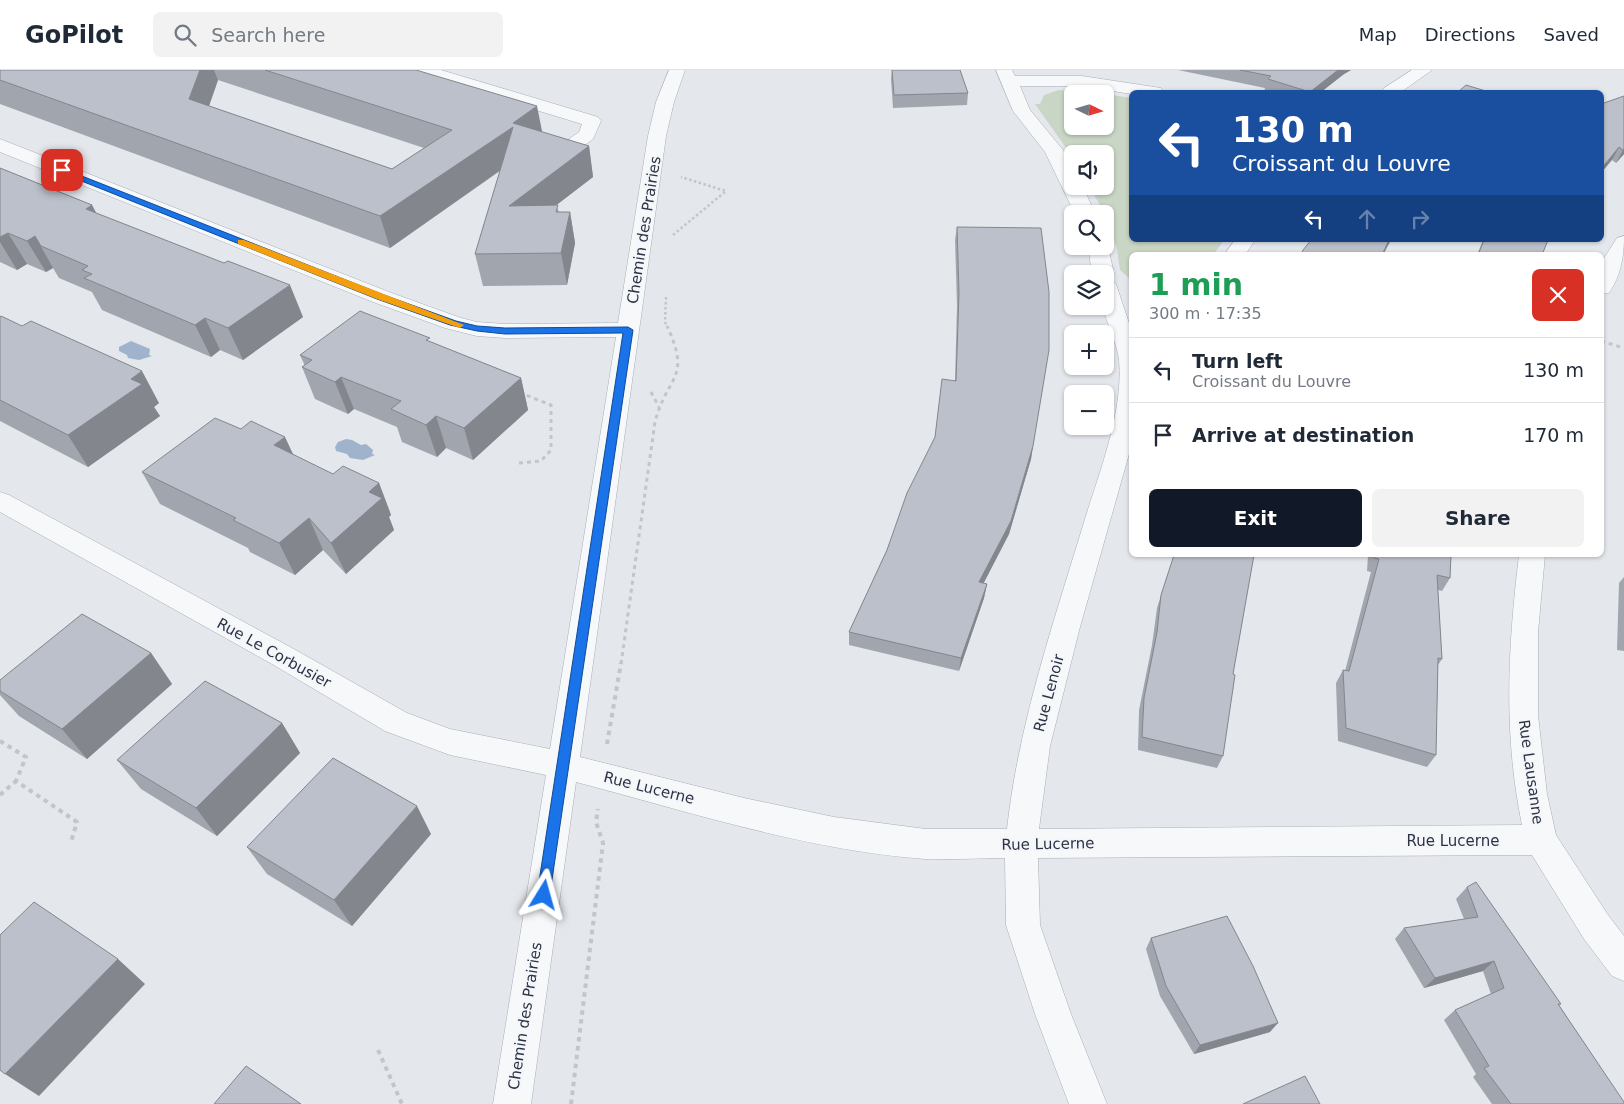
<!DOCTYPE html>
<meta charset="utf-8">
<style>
body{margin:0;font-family:"DejaVu Sans",sans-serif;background:#f2f2f3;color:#1f2937;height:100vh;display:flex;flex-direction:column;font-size:19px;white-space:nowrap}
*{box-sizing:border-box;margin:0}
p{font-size:16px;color:#747a83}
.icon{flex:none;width:28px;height:28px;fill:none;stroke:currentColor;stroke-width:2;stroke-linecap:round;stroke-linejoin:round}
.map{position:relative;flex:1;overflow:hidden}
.drawer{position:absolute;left:1129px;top:182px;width:475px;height:305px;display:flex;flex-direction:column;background:#fff;border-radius:8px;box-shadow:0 1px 4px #0004}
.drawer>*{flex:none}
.hud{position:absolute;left:1129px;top:20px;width:475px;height:152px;border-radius:8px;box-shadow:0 1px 4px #0004;background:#1a4fa0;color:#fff;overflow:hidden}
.needle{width:32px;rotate:95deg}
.buttons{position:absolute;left:1064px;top:15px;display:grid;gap:10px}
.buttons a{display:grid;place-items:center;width:50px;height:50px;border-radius:8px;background:#fff;box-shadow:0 1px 4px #0004;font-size:25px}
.pin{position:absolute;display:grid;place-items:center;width:42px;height:42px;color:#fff;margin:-21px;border-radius:10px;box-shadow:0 2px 8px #0006}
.me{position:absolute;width:55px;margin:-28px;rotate:8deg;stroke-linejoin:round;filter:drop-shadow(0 0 4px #0008)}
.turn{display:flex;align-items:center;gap:18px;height:105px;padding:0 20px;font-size:22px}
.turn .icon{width:65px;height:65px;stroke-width:2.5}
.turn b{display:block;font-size:35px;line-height:42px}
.lanes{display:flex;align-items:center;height:48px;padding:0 20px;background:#0003;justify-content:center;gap:25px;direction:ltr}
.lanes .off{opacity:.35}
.round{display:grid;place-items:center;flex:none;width:52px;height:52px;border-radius:8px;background:#f2f2f3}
.head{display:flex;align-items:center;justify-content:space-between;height:85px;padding:0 20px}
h1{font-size:30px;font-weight:700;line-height:38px;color:#1e9e55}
.primary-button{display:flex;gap:10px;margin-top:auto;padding:10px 20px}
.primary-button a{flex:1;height:58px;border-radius:8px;background:#111827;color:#fff;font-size:20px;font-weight:700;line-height:58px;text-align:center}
.primary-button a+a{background:#f2f2f3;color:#1f2937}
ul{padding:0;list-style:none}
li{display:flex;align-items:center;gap:15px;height:65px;padding:0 20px;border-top:1px solid #e0e1e3}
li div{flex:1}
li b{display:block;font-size:19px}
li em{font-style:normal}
header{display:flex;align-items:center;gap:30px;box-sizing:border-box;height:70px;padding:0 25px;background:#fff;border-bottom:1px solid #e0e1e3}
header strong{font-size:24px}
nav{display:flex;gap:28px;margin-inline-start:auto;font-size:18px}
.search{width:350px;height:45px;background:#f2f2f3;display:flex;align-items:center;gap:12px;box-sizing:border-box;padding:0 18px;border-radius:8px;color:#747a83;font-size:19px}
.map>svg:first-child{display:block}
.green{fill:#c9d6c5}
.water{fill:#9fb4cc}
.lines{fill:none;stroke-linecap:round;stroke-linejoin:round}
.minor-casing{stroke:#a9aeb7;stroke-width:1}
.path-far2{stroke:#c2c5cb;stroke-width:2.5;stroke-dasharray:2.5 2.5;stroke-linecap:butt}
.path-far1{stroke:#c2c5cb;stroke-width:3;stroke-dasharray:4 4;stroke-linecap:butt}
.path{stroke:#c2c5cb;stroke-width:4;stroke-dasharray:4.5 4.5;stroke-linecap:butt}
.minor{fill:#f7f8fa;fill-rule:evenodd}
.wall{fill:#a1a5ae;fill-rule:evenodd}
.shaded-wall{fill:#83868d}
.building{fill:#bbc0ca;stroke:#83868d}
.route{fill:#1a73e8;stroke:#114b97}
.slow{fill:#f59e0b}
.labels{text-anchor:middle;stroke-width:4;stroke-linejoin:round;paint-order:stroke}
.street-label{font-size:15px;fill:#2b3445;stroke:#f4f6f9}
</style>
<header>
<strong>GoPilot</strong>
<div class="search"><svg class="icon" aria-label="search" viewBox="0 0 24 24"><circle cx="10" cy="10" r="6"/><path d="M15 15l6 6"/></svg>Search here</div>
<nav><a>Map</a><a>Directions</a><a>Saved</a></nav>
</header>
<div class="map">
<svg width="1624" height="1034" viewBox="0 0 1624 1034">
<rect width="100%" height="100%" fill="#e4e7ec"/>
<path class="green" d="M1059,20L1104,24H1072V56H1105V24L1131,28V170H1224L1213,185H1131V210L1120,200L1117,179L1105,144L1089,116H1105V84H1072V86L1035,34H1040L1044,25Z"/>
<g class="water">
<path d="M131,271L150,279L149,285L152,286L139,290L128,288L127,285L119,281V277Z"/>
<path d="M346,369L352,370L361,375L366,374L373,380L372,384L375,385L363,390L350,388L347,384L336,381L335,377L338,372Z"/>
</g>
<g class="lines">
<defs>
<g id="minor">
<path d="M415,0H441L598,47L601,51L593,69L563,91L556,93L549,91L547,87L549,83L579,62L582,54L417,4Z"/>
<path d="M669,0H685L674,32L666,66L580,687L744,728L834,747L926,759H1007C1018,658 1051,560 1081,462C1096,410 1124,345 1119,290C1117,273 1107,253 1102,236H1105V204H1092L1088,176H1105V172L1108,176L1114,204L1109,209L1116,214L1131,259V377L1080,557L1050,676L1039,759L1522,755C1503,663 1508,577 1519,485H1545L1538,562V645L1547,724L1556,765L1608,845L1624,866V911L1612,906L1584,869L1532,785L1038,788L1040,855L1071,944L1107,1034H1069L1035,944L1006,855L1005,788C978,788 951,790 925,789C806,780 690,742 576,712L531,1034H493L546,705L450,685L385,661L272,594L0,442V422L9,425L292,578L407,643L450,659L550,679L616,267L505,268L477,266L445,258L373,232L0,82V69L389,222L461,248L477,252L505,254L618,253L648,66L656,32Z"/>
<path d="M996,0H1012L1015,6H1082L1161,18L1163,22L1131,24L1082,16H1020L1030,40L1063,80L1072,98V116H1083L1095,144H1075L1045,82L1013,41Z"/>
<path d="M1412,0H1432L1401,22H1382L1384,18Z"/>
<path d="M1624,166C1624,187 1621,205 1609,223L1601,224V193L1617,168Z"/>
<path d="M1235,170H1255L1245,185H1224Z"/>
</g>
</defs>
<use href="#minor" class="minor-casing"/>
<g class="path-far2">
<path d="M673,165L726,121L681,107"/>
<path d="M666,227L665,252L668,258"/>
</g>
<g class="path-far1">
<path d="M1601,271L1624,278"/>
<path d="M651,322L659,337"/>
<path d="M519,393L541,391L551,380V335L523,324"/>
<path d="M621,594L655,352C667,305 692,310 667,256"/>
</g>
<g class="path">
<path d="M0,671L26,687L16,711L77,752L71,772"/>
<path d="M607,674L621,593"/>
<path d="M0,725L16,711"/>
<path d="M378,980L402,1034"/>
<path d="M571,1034L603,773L596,752L598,739"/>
</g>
<use href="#minor" class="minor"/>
</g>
<g class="wall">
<path d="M0,0H416L542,62L589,76L593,107L556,135L559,142H570L575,173L567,215L483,216L475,184L500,101L390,178L0,34ZM218,10L424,78L392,99L209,36Z"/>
<path d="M892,0H960L968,23L967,35L893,38L891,9Z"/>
<path d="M1178,0H1351L1344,4L1321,22H1264L1265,18Z"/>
<path d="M1624,26V84L1616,93L1612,90Z"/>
<path d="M0,98L92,135L96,143L303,247L243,290L220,280L211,287L102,240L92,222L59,208L53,198L46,202L27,194L17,200L0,192Z"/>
<path d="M957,157L1033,376L1031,389L1009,464L983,514H987L984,528L959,601L849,575V562L887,480L935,367L955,311L957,236L955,170Z"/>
<path d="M1483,170H1548L1542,185H1477Z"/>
<path d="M0,247L159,333L154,337L160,346L88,397L0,351Z"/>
<path d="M431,272L521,308L528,340L473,390L446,378L437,387L402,372L397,357L354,339L348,344L315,329L302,297L305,296L300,285Z"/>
<path d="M293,385L333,404L379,413L391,445L389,447L394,460L346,504L323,480L295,505L250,482L248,478L160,434L142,402Z"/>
<path d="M1174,485L1233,604L1223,686L1217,698L1138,680L1139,640L1152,575L1157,538Z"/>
<path d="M1368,485H1451L1450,508L1442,521L1438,520L1442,589L1438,595L1436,685L1427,697L1338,671L1336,613L1343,600L1345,601L1371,502L1367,501Z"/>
<path d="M1624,507V581L1617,580L1619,513Z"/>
<path d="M151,583L172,614L87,689L19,646L0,625V610Z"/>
<path d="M282,653L300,683L217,766L141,719L117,690Z"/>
<path d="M431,764L352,856L267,804L247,777Z"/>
<path d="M1467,817L1561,934L1559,935L1624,1034H1492L1473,1007L1476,1004L1444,950L1455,940L1491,924L1483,901L1424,918L1395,869L1404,858L1464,849L1456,829Z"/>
<path d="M1151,868L1270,962L1194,984L1160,926L1146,879Z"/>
</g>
<g class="shaded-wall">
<path d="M200,0H214L218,10L201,59L189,29Z"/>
<path d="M1338,0H1351L1344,4L1321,22H1310Z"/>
<path d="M537,36L543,66L513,53Z"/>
<path d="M513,57L519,87L390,178L380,146Z"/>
<path d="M589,76L593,107L515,167L509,136Z"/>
<path d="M1619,77L1612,90L1601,103V99Z"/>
<path d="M1624,79V84L1616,93L1623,80Z"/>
<path d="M92,135L108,166L86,139Z"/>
<path d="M570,142L575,173L567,215L561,183Z"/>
<path d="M8,163L27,194L17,200L0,172V167Z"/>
<path d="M35,166L53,198L46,202L27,171Z"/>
<path d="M1389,170H1391L1383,185H1382Z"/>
<path d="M290,215L303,247L243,290L228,258Z"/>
<path d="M205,248L220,280L211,287L195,255Z"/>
<path d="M142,301L159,333L154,337L160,346L88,397L68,365L131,309Z"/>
<path d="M341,307L354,339L348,344L335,312Z"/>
<path d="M521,308L528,340L473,390L464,358Z"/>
<path d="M436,346L446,378L437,387L426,355Z"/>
<path d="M285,367L300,399L274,375Z"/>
<path d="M1033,376L1031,389L1009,464L977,526L979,512Z"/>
<path d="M379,413L391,445L389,447L394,460L346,504L331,473L369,422Z"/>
<path d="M309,448L323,480L295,505L279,473Z"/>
<path d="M987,514L984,528L959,601L961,588Z"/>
<path d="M151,583L172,614L87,689L62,659Z"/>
<path d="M282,653L300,683L217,766L196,738Z"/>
<path d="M417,736L431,764L352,856L334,830Z"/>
<path d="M118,889L145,914L39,1026L5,1004Z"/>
<path d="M1494,891L1483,901L1424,918L1435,908Z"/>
<path d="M1278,953L1270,962L1194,984L1200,975Z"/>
</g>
<g class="building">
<path d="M0,0H200L189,29L392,99L452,60L265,0H416L537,36L513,53L589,76L509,136L558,135L556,142H570L561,183L475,184L513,57L380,146L0,10Z"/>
<path d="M892,0H960L968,23L894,25Z"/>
<path d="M1240,0H1338L1310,22L1268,9L1271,6Z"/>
<path d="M1466,15L1489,22H1458Z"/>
<path d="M1624,26V79L1623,80L1619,77L1601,99V34Z"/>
<path d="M0,98L92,135L86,139L224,193L228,191L290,215L228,258L205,248L195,255L84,208L92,204L82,200L88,196L41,176L35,166L27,171L8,163L0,167Z"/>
<path d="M957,157L1041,158L1049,222V280L1033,376L1011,451L979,512L987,514L961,588L849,562L887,480L907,423L935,367L942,309L956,311L959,223Z"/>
<path d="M1311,170H1389L1382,185H1301L1303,180Z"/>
<path d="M1484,170H1548L1542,185H1478Z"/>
<path d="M360,241L430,268L426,270L521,308L464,358L436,346L426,355L391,339L401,331L341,307L335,312L302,297L312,290L300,285Z"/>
<path d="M1,246L22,256L31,251L142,301L131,309L142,314L68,365L0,330V247Z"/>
<path d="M215,348L241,359L251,351L285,367L274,375L333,404L343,396L379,413L369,422L382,428L331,473L309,448L279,473L233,450L236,448L142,402Z"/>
<path d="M1174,485H1254L1233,604L1235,605L1223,686L1142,667L1144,628L1157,562L1161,525Z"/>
<path d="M1374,485H1451L1450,508L1437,505L1442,589L1438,588L1436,685L1346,658L1343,600L1349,601L1379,489L1374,488Z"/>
<path d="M82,544L151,583L62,659L0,621V610Z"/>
<path d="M205,611L282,653L196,738L117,690Z"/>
<path d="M333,688L417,736L334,830L247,777Z"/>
<path d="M1476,812L1561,934H1558L1624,1032V1034H1511L1484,998L1489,996L1455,940L1504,918L1494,891L1435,908L1404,858L1478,847L1467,817Z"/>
<path d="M34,832L118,889L5,1004L0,1000V865Z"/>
<path d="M1227,846L1253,896L1278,953L1200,975L1166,916L1151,868Z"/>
<path d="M246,996L301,1034H214Z"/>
<path d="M1305,1006L1320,1034H1243Z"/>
</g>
<path class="route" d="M59,99H64L384,225L456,251L477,256L505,258L628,257L633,260L549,830L544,832L539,830L537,825L623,263L505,264L477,261L450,255L377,229L59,102Z"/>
<path class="slow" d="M238,170H244L464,255L460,258L457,257L377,229L238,174Z"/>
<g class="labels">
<g class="street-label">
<text transform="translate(644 160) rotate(-81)" y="5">Chemin des Prairies</text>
<text transform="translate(274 583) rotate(29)" y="5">Rue Le Corbusier</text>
<text transform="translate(1049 623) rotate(-75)" y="5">Rue Lenoir</text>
<text transform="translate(1531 702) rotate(82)" y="5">Rue Lausanne</text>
<text transform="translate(649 718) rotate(14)" y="5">Rue Lucerne</text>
<text x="1453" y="776">Rue Lucerne</text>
<text transform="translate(1048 774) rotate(-1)" y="5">Rue Lucerne</text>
<text transform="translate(525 946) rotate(-81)" y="5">Chemin des Prairies</text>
</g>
</g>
</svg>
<div class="buttons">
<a><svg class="needle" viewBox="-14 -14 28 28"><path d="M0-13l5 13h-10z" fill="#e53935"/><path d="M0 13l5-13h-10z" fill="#747a83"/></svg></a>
<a><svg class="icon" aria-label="sound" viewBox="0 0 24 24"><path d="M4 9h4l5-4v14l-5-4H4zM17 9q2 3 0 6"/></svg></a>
<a><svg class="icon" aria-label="search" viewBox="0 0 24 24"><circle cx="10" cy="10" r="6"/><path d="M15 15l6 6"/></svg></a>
<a><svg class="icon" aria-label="layers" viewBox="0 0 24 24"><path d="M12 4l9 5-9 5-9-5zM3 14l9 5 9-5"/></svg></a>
<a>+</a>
<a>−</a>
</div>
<div class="pin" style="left:62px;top:100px;background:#d93025"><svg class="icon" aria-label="arrive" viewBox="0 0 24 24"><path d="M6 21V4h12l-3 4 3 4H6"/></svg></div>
<svg class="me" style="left:544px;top:825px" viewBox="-20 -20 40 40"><path d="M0-17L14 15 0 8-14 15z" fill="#1a73e8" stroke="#fff" stroke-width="4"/></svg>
<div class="hud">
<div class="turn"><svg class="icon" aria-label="left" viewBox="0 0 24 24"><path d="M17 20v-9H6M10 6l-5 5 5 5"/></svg><div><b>130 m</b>Croissant du Louvre</div></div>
<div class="lanes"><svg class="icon" aria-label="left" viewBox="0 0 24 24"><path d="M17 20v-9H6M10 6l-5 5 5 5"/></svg><svg class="icon off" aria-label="ahead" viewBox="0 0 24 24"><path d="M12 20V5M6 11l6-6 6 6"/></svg><svg class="icon off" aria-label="right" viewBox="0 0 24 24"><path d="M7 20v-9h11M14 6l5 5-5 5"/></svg></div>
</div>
<section class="drawer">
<div class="head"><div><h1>1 min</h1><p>300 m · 17:35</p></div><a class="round" style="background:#d93025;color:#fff"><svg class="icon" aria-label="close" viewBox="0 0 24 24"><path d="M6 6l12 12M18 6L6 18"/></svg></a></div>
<ul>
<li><svg class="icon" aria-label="left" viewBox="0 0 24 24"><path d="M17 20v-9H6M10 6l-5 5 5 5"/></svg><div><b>Turn left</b><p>Croissant du Louvre</p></div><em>130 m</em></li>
<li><svg class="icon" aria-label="arrive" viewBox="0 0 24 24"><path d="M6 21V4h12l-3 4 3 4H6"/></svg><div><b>Arrive at destination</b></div><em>170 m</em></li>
</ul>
<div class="primary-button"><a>Exit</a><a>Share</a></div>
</section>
</div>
